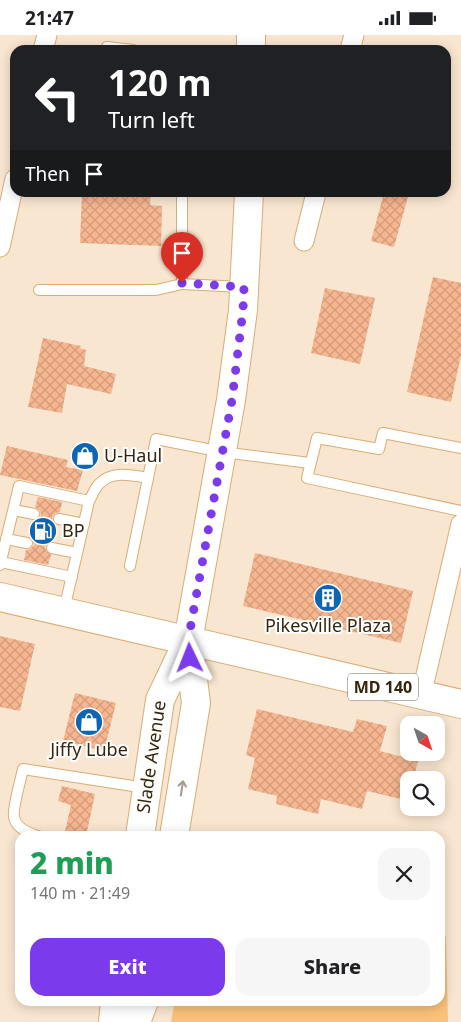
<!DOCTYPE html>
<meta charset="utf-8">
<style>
body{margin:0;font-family:"Noto Sans",sans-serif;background:#f6f6f6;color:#202124;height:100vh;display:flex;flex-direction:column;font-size:19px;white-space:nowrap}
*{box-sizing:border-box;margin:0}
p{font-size:16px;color:#757577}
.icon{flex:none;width:28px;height:28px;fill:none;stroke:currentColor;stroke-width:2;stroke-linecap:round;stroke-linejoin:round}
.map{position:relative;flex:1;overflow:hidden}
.details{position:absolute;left:15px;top:796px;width:430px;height:175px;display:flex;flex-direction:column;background:#fff;border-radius:15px;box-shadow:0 2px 12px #0003}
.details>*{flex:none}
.guide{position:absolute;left:10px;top:10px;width:441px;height:152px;border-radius:15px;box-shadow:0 2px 12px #0003;background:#202124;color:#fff;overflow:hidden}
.needle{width:32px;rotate:140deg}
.tools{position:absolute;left:400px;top:681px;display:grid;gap:10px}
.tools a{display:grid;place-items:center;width:45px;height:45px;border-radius:10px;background:#fff;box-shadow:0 2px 12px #0003;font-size:25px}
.pin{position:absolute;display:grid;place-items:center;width:42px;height:42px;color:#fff;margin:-51px -21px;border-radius:50% 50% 50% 0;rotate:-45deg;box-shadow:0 0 5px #0007}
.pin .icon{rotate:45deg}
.me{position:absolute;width:55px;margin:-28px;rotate:358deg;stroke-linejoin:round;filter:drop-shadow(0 0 4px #0008)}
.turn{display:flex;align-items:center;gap:18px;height:105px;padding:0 15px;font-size:22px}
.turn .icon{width:65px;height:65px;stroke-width:2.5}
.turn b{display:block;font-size:35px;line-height:42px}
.then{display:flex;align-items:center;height:48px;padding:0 15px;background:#0003;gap:10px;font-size:19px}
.round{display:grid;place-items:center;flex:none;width:52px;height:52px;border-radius:15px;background:#f6f6f6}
.headline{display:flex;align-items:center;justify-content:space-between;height:85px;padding:0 15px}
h1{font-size:30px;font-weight:800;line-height:38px;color:#1e9e55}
.cta{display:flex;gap:10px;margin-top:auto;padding:10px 15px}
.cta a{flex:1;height:58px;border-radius:15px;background:#7c3aed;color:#fff;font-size:20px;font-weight:800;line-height:58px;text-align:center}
.cta a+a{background:#f6f6f6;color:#202124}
.status{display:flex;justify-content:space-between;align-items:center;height:35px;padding:0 25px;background:#fff;direction:ltr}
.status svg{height:14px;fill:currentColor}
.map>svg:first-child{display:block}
.grass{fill:#fac17a}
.building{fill:url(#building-cross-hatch)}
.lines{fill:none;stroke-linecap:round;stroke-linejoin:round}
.service-casing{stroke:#daad75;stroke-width:12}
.minor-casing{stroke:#daad75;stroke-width:21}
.secondary-casing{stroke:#daad75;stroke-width:30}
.primary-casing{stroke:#daad75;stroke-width:30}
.service{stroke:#fff;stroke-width:10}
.minor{stroke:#fff;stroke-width:19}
.secondary{stroke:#fff;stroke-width:28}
.primary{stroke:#fff;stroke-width:28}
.oneway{stroke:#a59d92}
.route{stroke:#7c3aed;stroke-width:9;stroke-dasharray:0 16.2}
.labels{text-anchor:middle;stroke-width:4;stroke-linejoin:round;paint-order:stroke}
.shield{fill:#fff;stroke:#726656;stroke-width:1}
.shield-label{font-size:16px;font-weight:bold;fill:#36250d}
.poi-label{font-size:18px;fill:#36250d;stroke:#fff;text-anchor:start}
.street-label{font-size:18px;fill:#36250d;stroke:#fff}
</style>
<div class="status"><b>21:47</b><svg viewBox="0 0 49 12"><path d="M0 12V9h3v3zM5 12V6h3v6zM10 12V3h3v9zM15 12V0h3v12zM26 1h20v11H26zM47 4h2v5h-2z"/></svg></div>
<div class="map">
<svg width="461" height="987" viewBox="0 0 461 987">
<defs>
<pattern id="building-cross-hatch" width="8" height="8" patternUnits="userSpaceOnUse" patternTransform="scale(1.25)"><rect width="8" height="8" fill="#f6b690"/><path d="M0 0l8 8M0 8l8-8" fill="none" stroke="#d49c7b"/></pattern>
</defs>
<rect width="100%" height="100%" fill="#f9e6d0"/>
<path class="grass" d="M440,900L446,901L448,987H171L175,966H440Z"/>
<g class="building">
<path d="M82,158H151L150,170L162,171L161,211L80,208Z"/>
<path d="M384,158H409L394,212L371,206Z"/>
<path d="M433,242L461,248V320L451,367L407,357Z"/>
<path d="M325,253L375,263L360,329L311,318Z"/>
<path d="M43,303L81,311L80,313L86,315L84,331L116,339L111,359L67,349L62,378L28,372Z"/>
<path d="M7,411L68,425L66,432L83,435L77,456L0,440Z"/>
<path d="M38,462L62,467L60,477L56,478L52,482L53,487L57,491L54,506L49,507L45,511L46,516L51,520L48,530L24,525L26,515L30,514L34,510L33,505L29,501L32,486L37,485L41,481L40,476L35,472Z"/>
<path d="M255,518L413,556L401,608L243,571Z"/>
<path d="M0,601L35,609L20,676L0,672Z"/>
<path d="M75,658L116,668L104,716L63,706Z"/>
<path d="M257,674L353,697L357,684L387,691L380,716L418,726L413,745H409V766L367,756L362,774L321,764L318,779L276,769L277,761L248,754L255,723L246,720Z"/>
<path d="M62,751L95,759L86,801H64L71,770L58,766Z"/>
</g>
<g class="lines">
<defs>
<g id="service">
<path d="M106,15L107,12L133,15"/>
<path d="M182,158V249L242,252"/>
<path d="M39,255H156L182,249"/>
<path d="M461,413L383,398L379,414L317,403L307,443L461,476"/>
<path d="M89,466C92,461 95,453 99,449C112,435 132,440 148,443"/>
<path d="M14,475L34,479"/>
<path d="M59,484L84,489"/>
<path d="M6,504L27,508"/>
<path d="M52,513L77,518"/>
<path d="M1,527L72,542"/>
<path d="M0,530L19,451L89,466L64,575"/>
<path d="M130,531L156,404L222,417L310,428"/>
<path d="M38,801C28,798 16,793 14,782C12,774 21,744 23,734L146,753"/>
</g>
<g id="minor">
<path d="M43,15L47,0"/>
<path d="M350,15L354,0"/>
<path d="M304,206L316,158"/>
<path d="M0,212L15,144"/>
<path d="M421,661L461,489"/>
</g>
<g id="secondary">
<path d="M251,15V0"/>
<path id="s1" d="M140,801L160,665L188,606L231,365L243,275L249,158"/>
<path d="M174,801L196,668L188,606"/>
<path d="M113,987L115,966"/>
<path d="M136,987L144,966"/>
</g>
<path id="primary" d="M0,562L461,669"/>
</defs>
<use href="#service" class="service-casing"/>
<use href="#minor" class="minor-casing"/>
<use href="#secondary" class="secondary-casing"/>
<use href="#primary" class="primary-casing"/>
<use href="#service" class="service"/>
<use href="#minor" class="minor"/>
<use href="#secondary" class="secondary"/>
<use href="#primary" class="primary"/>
</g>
<defs><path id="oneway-shaft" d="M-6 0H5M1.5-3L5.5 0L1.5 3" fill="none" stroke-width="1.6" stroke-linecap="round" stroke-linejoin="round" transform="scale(1.25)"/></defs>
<use class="oneway" href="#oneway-shaft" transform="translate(182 753) rotate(-81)"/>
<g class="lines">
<path class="route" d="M182,248L244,252L243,275L232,365L188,606L190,623"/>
</g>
<defs>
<symbol id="shop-disc" viewBox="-11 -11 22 22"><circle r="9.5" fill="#0e65b3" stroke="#fff"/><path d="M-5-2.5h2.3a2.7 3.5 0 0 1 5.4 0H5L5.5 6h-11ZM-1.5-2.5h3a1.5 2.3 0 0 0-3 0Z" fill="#fff"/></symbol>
<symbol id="fuel-disc" viewBox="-11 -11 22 22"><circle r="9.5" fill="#0e65b3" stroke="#fff"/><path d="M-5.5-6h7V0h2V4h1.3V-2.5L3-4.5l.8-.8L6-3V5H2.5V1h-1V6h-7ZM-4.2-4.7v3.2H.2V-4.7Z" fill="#fff"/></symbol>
<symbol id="building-disc" viewBox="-11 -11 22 22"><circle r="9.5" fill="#0e65b3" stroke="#fff"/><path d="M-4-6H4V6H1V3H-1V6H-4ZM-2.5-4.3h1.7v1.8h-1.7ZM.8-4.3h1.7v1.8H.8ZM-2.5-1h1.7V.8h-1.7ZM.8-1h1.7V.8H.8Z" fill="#fff"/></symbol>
</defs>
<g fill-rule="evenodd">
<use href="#shop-disc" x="69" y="405" width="32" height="32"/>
<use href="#fuel-disc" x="27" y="480" width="32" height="32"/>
<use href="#building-disc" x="312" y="547" width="32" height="32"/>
<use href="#shop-disc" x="73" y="671" width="32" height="32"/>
</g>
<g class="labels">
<rect class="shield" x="348" y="638.5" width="70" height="27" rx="4"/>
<g class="shield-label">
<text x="383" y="658">MD 140</text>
</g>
<g class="poi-label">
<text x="104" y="427">U-Haul</text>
<text x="62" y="502">BP</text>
<text x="328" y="597" text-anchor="middle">Pikesville Plaza</text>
<text x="89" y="721" text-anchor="middle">Jiffy Lube</text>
</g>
<g class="street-label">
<text dy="6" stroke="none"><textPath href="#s1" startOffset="80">Slade Avenue</textPath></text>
</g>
</g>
</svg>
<div class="tools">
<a><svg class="needle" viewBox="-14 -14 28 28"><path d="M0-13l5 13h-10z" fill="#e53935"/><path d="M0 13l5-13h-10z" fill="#757577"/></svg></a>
<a><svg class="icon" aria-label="search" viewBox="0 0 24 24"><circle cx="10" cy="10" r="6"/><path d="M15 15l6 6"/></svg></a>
</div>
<div class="pin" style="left:182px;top:248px;background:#d93025"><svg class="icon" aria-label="arrive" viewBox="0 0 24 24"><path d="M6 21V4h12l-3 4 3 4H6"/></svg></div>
<svg class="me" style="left:190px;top:623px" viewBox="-20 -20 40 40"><path d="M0-17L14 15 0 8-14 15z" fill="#7c3aed" stroke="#fff" stroke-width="4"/></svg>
<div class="guide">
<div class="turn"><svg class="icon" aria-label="left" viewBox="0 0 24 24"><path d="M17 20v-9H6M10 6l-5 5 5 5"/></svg><div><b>120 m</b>Turn left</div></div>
<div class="then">Then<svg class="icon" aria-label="arrive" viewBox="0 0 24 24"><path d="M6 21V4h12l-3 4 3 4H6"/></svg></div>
</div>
<section class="details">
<div class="headline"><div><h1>2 min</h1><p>140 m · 21:49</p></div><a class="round"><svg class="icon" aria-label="close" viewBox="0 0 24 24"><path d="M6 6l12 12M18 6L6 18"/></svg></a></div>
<div class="cta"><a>Exit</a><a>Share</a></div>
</section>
</div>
